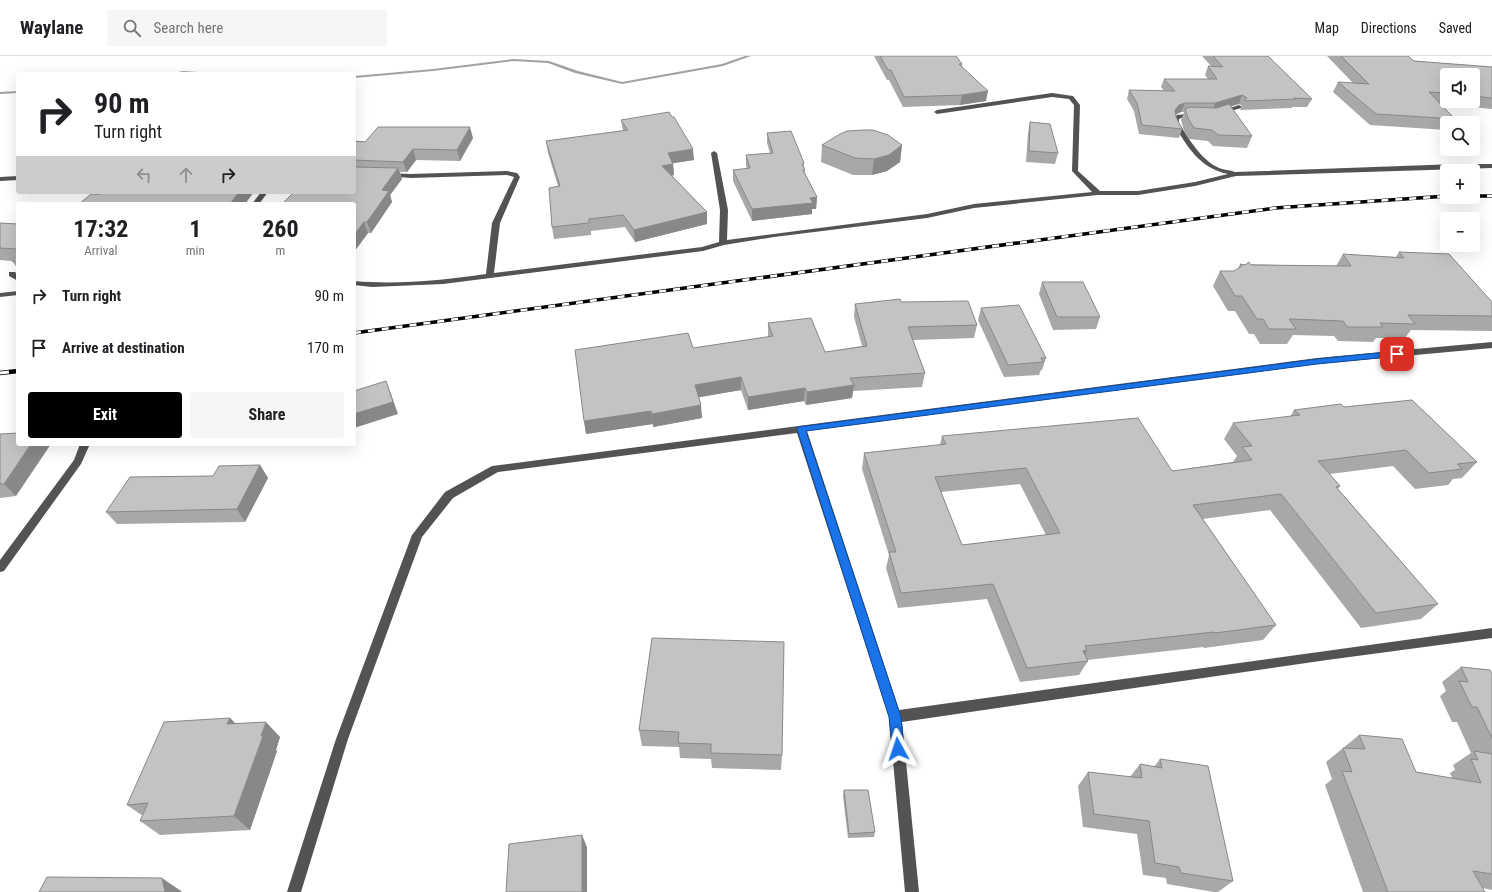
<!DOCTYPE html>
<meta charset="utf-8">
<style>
body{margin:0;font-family:"Roboto Condensed",sans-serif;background:#f6f6f6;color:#202124;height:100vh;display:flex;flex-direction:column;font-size:15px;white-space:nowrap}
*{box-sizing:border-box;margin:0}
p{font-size:13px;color:#757577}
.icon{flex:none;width:22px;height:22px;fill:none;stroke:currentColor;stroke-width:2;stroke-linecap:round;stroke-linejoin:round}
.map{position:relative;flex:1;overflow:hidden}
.details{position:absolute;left:16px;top:146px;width:340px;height:244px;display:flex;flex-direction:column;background:#fff;border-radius:4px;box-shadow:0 4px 16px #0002}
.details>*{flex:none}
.top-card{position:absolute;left:16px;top:16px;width:340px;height:122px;border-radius:4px;box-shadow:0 4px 16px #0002;background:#fff;color:#202124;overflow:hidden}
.tools{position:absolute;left:1440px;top:12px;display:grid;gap:8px}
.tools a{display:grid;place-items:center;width:40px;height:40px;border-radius:4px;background:#fff;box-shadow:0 4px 16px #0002;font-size:20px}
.pin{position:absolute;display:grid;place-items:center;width:34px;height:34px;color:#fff;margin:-17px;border-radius:8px;box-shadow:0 2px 6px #0006}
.me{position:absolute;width:44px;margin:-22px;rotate:355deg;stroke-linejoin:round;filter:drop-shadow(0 0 3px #0008)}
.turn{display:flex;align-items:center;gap:14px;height:84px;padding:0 12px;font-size:18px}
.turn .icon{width:52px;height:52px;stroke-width:2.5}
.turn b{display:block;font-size:28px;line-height:34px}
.lanes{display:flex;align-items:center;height:38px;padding:0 12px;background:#0003;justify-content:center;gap:20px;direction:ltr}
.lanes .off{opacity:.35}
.eta{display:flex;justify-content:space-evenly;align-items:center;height:68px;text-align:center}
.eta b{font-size:24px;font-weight:700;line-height:28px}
.action{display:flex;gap:8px;margin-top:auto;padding:8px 12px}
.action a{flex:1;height:46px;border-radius:4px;background:#000;color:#fff;font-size:16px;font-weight:700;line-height:46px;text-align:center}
.action a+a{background:#f6f6f6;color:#202124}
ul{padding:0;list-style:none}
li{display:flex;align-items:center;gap:12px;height:52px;padding:0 12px}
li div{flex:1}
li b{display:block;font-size:15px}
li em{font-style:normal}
header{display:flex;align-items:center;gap:24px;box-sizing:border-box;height:56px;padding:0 20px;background:#fff;border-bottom:1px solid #e0e0e0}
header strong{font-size:19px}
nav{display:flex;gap:22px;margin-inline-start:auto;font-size:14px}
.search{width:280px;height:36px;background:#f6f6f6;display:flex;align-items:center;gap:10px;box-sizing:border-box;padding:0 14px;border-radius:4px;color:#757577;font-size:15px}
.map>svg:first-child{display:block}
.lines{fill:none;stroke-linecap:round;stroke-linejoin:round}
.stream{fill:#a1a1a1;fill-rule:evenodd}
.minor{fill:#535353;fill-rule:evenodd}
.rail-far1-casing{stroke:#000;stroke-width:3.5}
.rail-casing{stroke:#000;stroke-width:4.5}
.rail-far1{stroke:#fff;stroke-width:2.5;stroke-dasharray:7;stroke-linecap:butt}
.rail{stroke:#fff;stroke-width:3;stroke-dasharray:9;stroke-linecap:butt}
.wall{fill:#a8a8a8;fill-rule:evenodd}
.shaded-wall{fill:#888}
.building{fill:#c3c3c3;stroke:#888;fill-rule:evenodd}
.route{fill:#1a73e8;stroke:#114b97}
</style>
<header>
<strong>Waylane</strong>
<div class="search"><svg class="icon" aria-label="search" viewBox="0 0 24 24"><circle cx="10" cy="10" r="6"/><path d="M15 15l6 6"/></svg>Search here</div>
<nav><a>Map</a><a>Directions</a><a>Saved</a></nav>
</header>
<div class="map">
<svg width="1492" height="836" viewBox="0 0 1492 836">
<rect width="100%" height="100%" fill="#fff"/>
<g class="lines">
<g class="stream">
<path d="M745,0H751L723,10L622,28L575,17L548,7L513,5L433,15L354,22V20L433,13L513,3L549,5L578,15L622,26L722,8Z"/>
<path d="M183,15L213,17L215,18H168Z"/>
<path d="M18,35V37L0,38V36Z"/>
</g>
<g class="minor">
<path d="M1052,37L1073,40L1080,49L1078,115L1100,135H1138L1195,126L1228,118C1199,112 1187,90 1173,67V63L1177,59L1195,57L1197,58V60L1181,62L1179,63V67C1189,83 1201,104 1219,112C1224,114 1230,114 1235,116L1457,108H1492V112L1236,120L1195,130L1138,139H1098L974,152L927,162L774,181L724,189L703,195L443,228L372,231L354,229V225C398,229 443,224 486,218L492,167L514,121L507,119L411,122L386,120V118L388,117L411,118L507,115L517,117L520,121L500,167L494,217L702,191L719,186L720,154L711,97L714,95L717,97L728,154L727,184L927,158L974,148L1092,136L1072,115L1074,49L1069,43L1052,41L937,58L934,56L937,54Z"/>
<path d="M1239,49L1242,51L1241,52L1221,58L1218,56Z"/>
<path d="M18,120V124L0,125V121Z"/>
<path d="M261,136H268L259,148H252Z"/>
<path d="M9,216H15L18,219V225L9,220Z"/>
<path d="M18,235V239L0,241V237Z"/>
<path d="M1492,286V292L1317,308L807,375L899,654L1492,572V582L1327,604L902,666L919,836H905L889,661L797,377L498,416L453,442L422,481L348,683L301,836H287L336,683L412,479L445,436L492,410L1317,302Z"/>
<path d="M80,388H90L81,408L4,515L0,516V504L74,404Z"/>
</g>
<defs>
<g id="rail-far1">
<path d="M1473,140H1492"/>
<path d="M354,277L1275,152L1447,140"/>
</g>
<path id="rail" d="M0,317L18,315"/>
</defs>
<use href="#rail-far1" class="rail-far1-casing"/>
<use href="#rail" class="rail-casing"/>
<use href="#rail-far1" class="rail-far1"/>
<use href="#rail" class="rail"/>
</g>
<g class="wall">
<path d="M874,0H956L962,8V10L986,45L960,49L903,51L889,24H887Z"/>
<path d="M1202,0H1268L1312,43L1307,51H1292V52L1240,54L1242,50L1239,48L1231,50L1252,80L1247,92L1213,90L1208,85L1189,83L1184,75L1181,64L1184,56H1181L1176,59V61L1182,73L1179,82L1139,78L1134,55L1127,43L1129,34L1164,35L1161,31L1164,23H1208L1205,19L1208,10L1212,11Z"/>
<path d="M1327,0H1408L1414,5L1492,11V53L1440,48L1455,63L1453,67H1447V74L1370,69L1333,36L1338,26L1353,27ZM1447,19H1473V45H1447Z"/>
<path d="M621,64L694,104L673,107L674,119L672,120L707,156V168L635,186L625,171L591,175V179L554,183L552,171L558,130L548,97L546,85L623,75Z"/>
<path d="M1030,66L1058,97L1055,108L1026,106L1028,77Z"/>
<path d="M767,77L804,107V111L805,118L817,141L816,153H812V158L752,165L733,125V114L747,113L746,110V99L770,97L767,87Z"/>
<path d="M473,82L460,105L416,104L407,116H400L402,123L390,139L392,146L371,177H368L354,196V85L365,86Z"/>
<path d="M822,89H902L900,106L887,115L872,119H853L821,106Z"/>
<path d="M0,167L18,168V213L12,205L0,204Z"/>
<path d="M1399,196L1492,246V275L1411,274L1405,282H1376L1373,286L1338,285L1334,280L1293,279L1287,288H1260L1254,278H1249L1235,255H1228L1213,230L1220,215H1234L1238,213L1240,208L1336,210L1343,198L1396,201Z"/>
<path d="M1042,226L1100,261L1096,273L1053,274L1039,238Z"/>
<path d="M901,246L977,269L974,282L913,284L925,317L922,331L853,335L852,342L806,349L804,345L748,354L741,334L699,341L702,362L653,371V368L586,378L584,365L693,292L768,281V267L825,296L862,290L854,261L855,248Z"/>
<path d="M981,252L1046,302L1042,314H1041L1039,319L1004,321L978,264Z"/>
<path d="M1344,351L1477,406L1462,422L1453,423L1448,429L1415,433L1393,410L1330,418L1340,430L1338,433L1438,548L1421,563L1361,572L1270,454L1203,463L1276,569L1263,584L1204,592L1203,591L1087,604L1088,605L1079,619L1020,626L987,543L898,552L886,512L889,499L862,413L864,397L940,389L942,380L1172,415L1233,406L1237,400L1224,383L1233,367L1290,361L1294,354ZM1020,428L1046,479L962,489L941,436Z"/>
<path d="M0,378L16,440L0,442Z"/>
<path d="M260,409L268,422L245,466L117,468L106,456Z"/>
<path d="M652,582L782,699L781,714L712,712L711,703L680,702L679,691L642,690L639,674Z"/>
<path d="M1461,611L1492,618V834L1483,832L1485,836H1363L1325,729L1332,723L1326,706L1359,679L1416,716L1452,722L1450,717L1455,714L1453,709L1471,697L1457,666H1452L1440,640L1446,635L1442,626Z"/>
<path d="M230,662L235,667L280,681L276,694L277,695L250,774L160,779L140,765L143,760L127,749Z"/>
<path d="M1160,703L1233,825L1218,836H1214L1167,828L1166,822L1143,819L1137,778L1083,771L1078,730L1088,716L1130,721L1140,708L1154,711Z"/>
<path d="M844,734L875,776L874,781L848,782L843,740Z"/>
</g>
<g class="shaded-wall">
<path d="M988,35L986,45L960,49L962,39Z"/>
<path d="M1242,39L1239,48L1212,56L1215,47Z"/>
<path d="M1185,47L1181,56L1176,58L1172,63L1175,54L1179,49Z"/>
<path d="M470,71L473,82L460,105L457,94Z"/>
<path d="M902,89L900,106L887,115L872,119L874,103Z"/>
<path d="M413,93L416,104L407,116L403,106Z"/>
<path d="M693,93L694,104L668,108V97Z"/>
<path d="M673,108L674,119L663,121L662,110Z"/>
<path d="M398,112L402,123L390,139L392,146L371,177L367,166L382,134Z"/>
<path d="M239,136H254L245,148H230Z"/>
<path d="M817,141L816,153H812V158L752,165V153Z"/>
<path d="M707,156V168L635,186L634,174Z"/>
<path d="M364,166L368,177L354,196V179Z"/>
<path d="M741,321V334L695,342V329Z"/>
<path d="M386,325L391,338L398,358L354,372V358Z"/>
<path d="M854,329L852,342L806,349L807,336Z"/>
<path d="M805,332L804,345L748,354V341Z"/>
<path d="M701,349L702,362L653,371L652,358Z"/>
<path d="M651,355L653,368L586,378L584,365Z"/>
<path d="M31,388H51L16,440L4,428Z"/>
<path d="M260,409L268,422L245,466L237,453Z"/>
<path d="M1087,594L1081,606L1083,595Z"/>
<path d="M230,662L245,678L227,668Z"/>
<path d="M266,666L280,681L276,694L277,695L250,774L234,760Z"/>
<path d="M582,779L587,791V836H582Z"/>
<path d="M162,822L181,835L182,836H165Z"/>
</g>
<g class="building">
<path d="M880,0H956L962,8H959L988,35L962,39L904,41L891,14H888Z"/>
<path d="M1213,0H1268L1312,43L1294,42L1296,43L1244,45L1247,42L1242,39L1215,47H1185L1179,49L1175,54L1176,61L1182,73L1142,69L1137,47L1129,34L1175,35L1164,23H1217L1208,10L1223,11Z"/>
<path d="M1341,0H1408L1414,5L1492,11V42L1473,40V19H1447V37L1429,36L1455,63L1376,58L1338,26L1369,28Z"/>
<path d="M1229,48L1252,80L1218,79L1212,74L1194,72L1189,64L1185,53L1190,51L1216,52Z"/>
<path d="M669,56L672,61H674L693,93L668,97L673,108L662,110L707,156L634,174L623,159L589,163V167L552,171L549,132L560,130L546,85L628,74L621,64Z"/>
<path d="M1030,66L1050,68L1058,97L1029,95Z"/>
<path d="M378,71H470L457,94L413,93L403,106L354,104V85L365,86Z"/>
<path d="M864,74H873L888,79L902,89L889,99L874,103L855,102L822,89L840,78L847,75Z"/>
<path d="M791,75L804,107L802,108L805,114H803L817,141L810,142L813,147L752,153L733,114L750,112L746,99L773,97L767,77Z"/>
<path d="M354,111L398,112L382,134L389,135L367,166H364L354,179V148H282L294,136H354Z"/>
<path d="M103,136H239L230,148H79L91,138H101Z"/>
<path d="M0,167L18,168V193L0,192Z"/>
<path d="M1399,196L1449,198L1492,246V260L1408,259L1415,268L1380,267L1383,271H1347L1343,265L1289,263L1296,273H1269L1263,263H1257L1242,240H1235L1220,215H1234L1242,210L1240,208L1245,209L1249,206L1251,209L1351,210L1343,198L1404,202Z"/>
<path d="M18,199V205H12Z"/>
<path d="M1042,226H1083L1100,261H1057Z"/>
<path d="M900,243L901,246L968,245L977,269L908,271L925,317L850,322L854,329L807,336L805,332L748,341L741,321L695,329L701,349L652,358L651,355L584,365L575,294L688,277L693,292L773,280L768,267L811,262L825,296L867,290L855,248Z"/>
<path d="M1019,249L1046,302H1041L1043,306L1008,309L981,252Z"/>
<path d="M386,325L393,346L354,358V335Z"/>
<path d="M1412,344L1477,406L1457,408L1462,413L1429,417L1406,394L1318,405L1340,430L1336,431L1438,548L1376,557L1281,438L1193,449L1276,569L1215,577L1214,576L1085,590L1087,594L1083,595L1088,605L1027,612L993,528L901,537L889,496H896L864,397L946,388L942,380L1138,362L1172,415L1252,404L1242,391L1252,390L1233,367L1300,359L1294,354L1341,348L1344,351ZM1026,412L1060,477L962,489L935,421Z"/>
<path d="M18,377V388H31L4,428H0V378Z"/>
<path d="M260,409L237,453L106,456L130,421L213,420L219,410Z"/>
<path d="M652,582L784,586L782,699L711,697V688L678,687L679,676L639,674Z"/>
<path d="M1461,611L1490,614L1492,618V682L1477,651H1472L1459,625L1468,626Z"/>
<path d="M230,662L227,668L266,666L261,680H263L234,760L140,765L148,747L127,749L164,666Z"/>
<path d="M1359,679L1402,683L1416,716L1481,727L1471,703L1478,704L1474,695L1492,698V818L1473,815L1485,836H1388L1342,715L1352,716L1343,692L1365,693Z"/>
<path d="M1160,703L1208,710L1233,825L1181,817L1179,811L1155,807L1149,765L1094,758L1088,716L1142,722L1140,708L1162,712Z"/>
<path d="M844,734H868L875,776L849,778Z"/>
<path d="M582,779V836H506L509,788Z"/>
<path d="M47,821L162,822L165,836H39Z"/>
</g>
<path class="route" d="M1397,295L1399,296V300L1317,308L806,375L901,661L904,693L902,697L898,699L894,697L892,693L889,661L797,373L798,371L1317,303Z"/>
</svg>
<div class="tools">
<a><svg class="icon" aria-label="sound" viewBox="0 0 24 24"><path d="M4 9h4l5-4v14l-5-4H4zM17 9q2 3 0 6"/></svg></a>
<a><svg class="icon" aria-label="search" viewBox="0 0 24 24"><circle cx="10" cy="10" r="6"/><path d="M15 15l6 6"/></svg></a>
<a>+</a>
<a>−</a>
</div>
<div class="pin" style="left:1397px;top:298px;background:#d93025"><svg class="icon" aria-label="arrive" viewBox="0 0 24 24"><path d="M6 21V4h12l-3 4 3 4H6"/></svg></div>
<svg class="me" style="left:898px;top:693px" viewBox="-20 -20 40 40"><path d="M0-17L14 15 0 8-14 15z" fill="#1a73e8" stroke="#fff" stroke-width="4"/></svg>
<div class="top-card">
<div class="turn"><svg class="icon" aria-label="right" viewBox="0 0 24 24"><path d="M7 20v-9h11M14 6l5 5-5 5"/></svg><div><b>90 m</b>Turn right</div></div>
<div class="lanes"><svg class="icon off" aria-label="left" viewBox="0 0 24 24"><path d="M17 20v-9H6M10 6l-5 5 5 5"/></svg><svg class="icon off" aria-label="ahead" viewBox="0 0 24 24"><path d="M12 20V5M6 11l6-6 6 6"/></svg><svg class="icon" aria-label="right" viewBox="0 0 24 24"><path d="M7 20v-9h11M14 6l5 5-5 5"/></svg></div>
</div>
<section class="details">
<div class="eta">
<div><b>17:32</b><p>Arrival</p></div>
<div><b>1</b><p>min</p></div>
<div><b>260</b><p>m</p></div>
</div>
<ul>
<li><svg class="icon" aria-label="right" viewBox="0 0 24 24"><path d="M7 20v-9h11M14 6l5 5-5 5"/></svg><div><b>Turn right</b></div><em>90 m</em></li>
<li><svg class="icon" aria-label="arrive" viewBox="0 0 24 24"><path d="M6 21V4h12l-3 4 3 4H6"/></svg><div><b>Arrive at destination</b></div><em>170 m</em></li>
</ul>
<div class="action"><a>Exit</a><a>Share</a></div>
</section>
</div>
